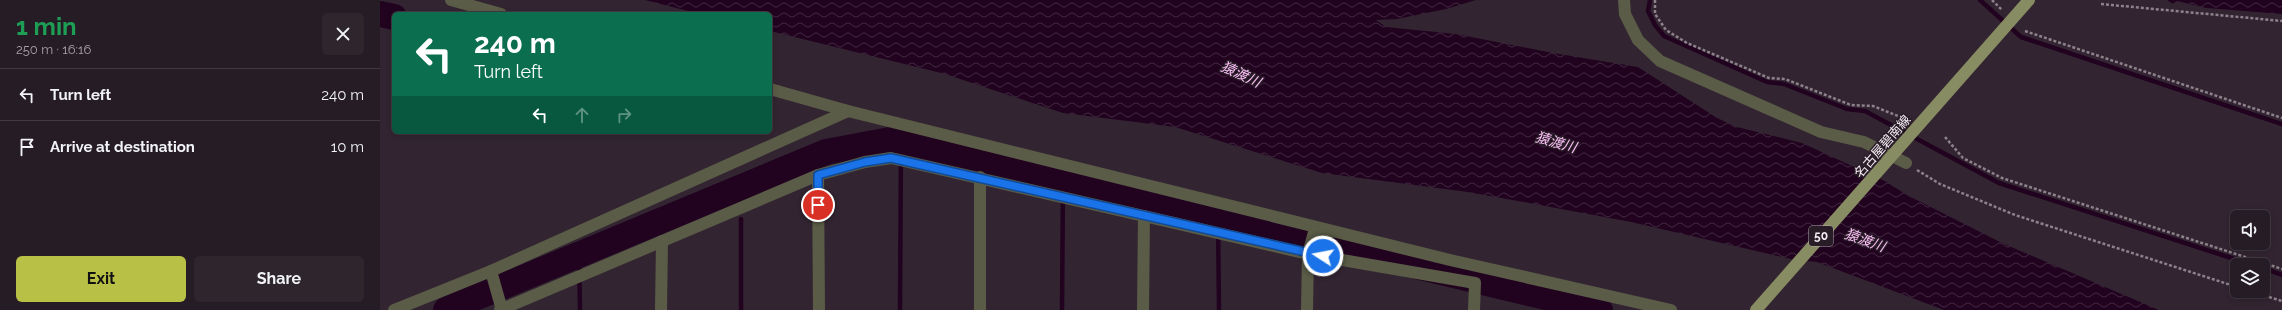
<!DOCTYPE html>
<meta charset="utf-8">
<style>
body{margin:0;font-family:Raleway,"Noto Sans JP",sans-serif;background:#2e252d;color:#f1f3f6;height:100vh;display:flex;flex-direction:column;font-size:15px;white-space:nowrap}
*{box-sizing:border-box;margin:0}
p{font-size:13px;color:#a4a1a7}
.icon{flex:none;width:22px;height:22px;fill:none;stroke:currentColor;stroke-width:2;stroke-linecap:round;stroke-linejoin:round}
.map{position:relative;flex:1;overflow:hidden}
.side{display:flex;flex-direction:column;background:#261c25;width:380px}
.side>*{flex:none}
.banner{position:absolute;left:12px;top:12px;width:380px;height:122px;border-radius:6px;box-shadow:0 2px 6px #0003,0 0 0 1px #423a42;background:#0b6e4f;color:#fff;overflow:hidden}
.tools{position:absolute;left:1850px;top:210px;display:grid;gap:8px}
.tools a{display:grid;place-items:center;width:40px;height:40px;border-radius:6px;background:#261c25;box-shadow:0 2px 6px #0003,0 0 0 1px #423a42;font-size:20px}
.pin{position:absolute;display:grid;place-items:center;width:34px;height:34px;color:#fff;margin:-17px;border:2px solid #fff;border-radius:50%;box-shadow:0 1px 4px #0007}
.me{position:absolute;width:44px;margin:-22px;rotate:281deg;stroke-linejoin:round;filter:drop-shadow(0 0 3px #0008)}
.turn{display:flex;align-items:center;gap:14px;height:84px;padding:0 16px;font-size:18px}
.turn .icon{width:52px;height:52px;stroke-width:2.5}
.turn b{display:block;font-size:28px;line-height:34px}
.lanes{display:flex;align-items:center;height:38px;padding:0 16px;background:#0003;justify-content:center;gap:20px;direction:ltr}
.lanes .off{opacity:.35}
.round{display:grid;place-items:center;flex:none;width:42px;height:42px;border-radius:6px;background:#2e252d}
.headline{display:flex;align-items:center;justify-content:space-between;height:68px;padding:0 16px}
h1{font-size:24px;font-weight:700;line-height:30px;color:#1e9e55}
.action{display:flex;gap:8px;margin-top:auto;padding:8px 16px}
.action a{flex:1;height:46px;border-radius:6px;background:#b9c046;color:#111;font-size:16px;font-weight:700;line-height:46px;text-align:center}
.action a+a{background:#2e252d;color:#f1f3f6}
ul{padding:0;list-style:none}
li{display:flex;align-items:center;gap:12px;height:52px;padding:0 16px;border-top:1px solid #423a42}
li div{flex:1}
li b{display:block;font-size:15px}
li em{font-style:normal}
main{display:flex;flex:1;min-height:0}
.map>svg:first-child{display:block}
.water{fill:url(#water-waves)}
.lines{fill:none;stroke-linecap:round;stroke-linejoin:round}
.stream{stroke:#210320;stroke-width:4.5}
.river{stroke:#210320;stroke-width:26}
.path{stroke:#8d828c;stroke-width:2.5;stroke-dasharray:3 2;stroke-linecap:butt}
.street{stroke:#5a5c47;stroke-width:12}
.primary{stroke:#888c62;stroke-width:12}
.route-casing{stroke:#114b97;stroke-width:10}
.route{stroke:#1a73e8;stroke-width:7}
.labels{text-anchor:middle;stroke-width:3;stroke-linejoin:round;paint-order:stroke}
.shield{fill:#281c27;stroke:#b6acb5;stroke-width:1}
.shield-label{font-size:12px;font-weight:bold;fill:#f3eaf2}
.street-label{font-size:13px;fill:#f3eaf2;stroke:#281c27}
.water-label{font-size:14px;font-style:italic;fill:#fec1f9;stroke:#281c27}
</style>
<main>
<section class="side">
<div class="headline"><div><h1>1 min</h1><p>250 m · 16:16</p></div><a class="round"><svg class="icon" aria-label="close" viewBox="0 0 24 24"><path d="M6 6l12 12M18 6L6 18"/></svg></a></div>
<ul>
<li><svg class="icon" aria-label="left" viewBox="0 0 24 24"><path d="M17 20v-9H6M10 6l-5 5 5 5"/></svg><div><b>Turn left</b></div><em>240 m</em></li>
<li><svg class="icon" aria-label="arrive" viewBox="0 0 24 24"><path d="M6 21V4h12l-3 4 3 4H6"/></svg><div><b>Arrive at destination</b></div><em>10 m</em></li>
</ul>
<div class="action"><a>Exit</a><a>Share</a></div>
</section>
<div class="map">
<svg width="1902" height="310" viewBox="0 0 1902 310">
<defs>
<pattern id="water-waves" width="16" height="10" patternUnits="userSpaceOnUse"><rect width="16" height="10" fill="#210320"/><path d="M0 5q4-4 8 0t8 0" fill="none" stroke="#422841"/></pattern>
</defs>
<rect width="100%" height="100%" fill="#322531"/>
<g class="water">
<path d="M265,0H1096L1066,9L1017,19L996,20L1006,27L1076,34L1173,53L1258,67L1337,118L1357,127L1422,143L1509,183L1525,194L1622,243L1779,310H1564L1437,262L1415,260L1251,222L1149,203L1088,192L942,173L795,127L683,113L565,74L390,31V14H320Z"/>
<path d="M1787,0H1902V14L1826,8L1797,1L1793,4Z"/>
</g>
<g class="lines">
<g class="stream">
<path d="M1270,0L1268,11L1275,25L1284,36L1387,82L1404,84L1467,109L1485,111L1619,183L1873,265"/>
<path d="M1600,0L1641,37L1902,124"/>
<path d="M361,194V187"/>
<path d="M838,220L839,310"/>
<path d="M199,255L200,310"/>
<path d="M1883,268L1902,275"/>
<path d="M361,310V219"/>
<path d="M520,310L521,143"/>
<path d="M682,310L683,182"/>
</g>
<g class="river">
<path d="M0,14L14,17"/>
<path d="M66,310L446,152L510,140L1220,310"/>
</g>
<g class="path">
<path d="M1275,0V14L1286,30L1307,43L1389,78L1405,79L1471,105L1493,106L1518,116"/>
<path d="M1612,0L1622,10"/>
<path d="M1721,4L1902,21"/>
<path d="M1645,31L1902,118"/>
<path d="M1565,137L1583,158L1622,178L1902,269"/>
<path d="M1537,170L1560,184L1635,215L1857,287"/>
<path d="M1870,291L1902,301"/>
</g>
<g class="street">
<path d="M71,0L121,14"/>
<path d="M1244,0L1245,14L1258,40L1280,61L1441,132L1484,142L1526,163"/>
<path d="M390,89L468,111L1070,260L1291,310"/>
<path d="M438,175L439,310"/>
<path d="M600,177V310"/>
<path d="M764,216L928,254L927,310"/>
<path d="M947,235L934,232L928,254L1095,283L1094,310"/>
<path d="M111,271L122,310"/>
<path d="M14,310L111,271L468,111"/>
<path d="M120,310L438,175L485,162L511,158L764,216L763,310"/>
<path d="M281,310L282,241"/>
</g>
<path class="primary" d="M1376,310L1649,0"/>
</g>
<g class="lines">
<defs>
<path id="route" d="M438,205V175L485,162L511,158L943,256"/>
</defs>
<use href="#route" class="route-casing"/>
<use href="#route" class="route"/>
</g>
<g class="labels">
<rect class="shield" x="1429" y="226" width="24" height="20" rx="3"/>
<g class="shield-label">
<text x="1441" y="240">50</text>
</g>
<g class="street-label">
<text transform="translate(1502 146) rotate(-49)" y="5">名古屋碧南線</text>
</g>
<g class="water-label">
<text transform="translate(861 74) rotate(25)" y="5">猿渡川</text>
<text transform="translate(1176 142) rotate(16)" y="5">猿渡川</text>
<text transform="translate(1485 240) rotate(20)" y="5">猿渡川</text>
</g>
</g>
</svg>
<div class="tools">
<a><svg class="icon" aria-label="sound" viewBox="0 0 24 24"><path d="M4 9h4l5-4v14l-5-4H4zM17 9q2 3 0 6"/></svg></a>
<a><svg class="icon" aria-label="layers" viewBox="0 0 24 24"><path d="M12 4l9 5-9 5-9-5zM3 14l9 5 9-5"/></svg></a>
</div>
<div class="pin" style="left:438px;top:205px;background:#d93025"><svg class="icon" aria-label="arrive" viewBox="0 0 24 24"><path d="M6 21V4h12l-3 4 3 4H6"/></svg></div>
<svg class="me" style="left:943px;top:256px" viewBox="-20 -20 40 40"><circle r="17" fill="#1a73e8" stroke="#fff" stroke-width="3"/><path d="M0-11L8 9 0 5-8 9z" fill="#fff"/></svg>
<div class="banner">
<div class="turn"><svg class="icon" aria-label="left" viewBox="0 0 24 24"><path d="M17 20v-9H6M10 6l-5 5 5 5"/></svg><div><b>240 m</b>Turn left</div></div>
<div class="lanes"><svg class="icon" aria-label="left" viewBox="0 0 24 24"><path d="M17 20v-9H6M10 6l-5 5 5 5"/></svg><svg class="icon off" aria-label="ahead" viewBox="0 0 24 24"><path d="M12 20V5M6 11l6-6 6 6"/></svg><svg class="icon off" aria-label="right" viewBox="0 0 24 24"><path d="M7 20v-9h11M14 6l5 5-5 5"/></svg></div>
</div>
</div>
</main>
